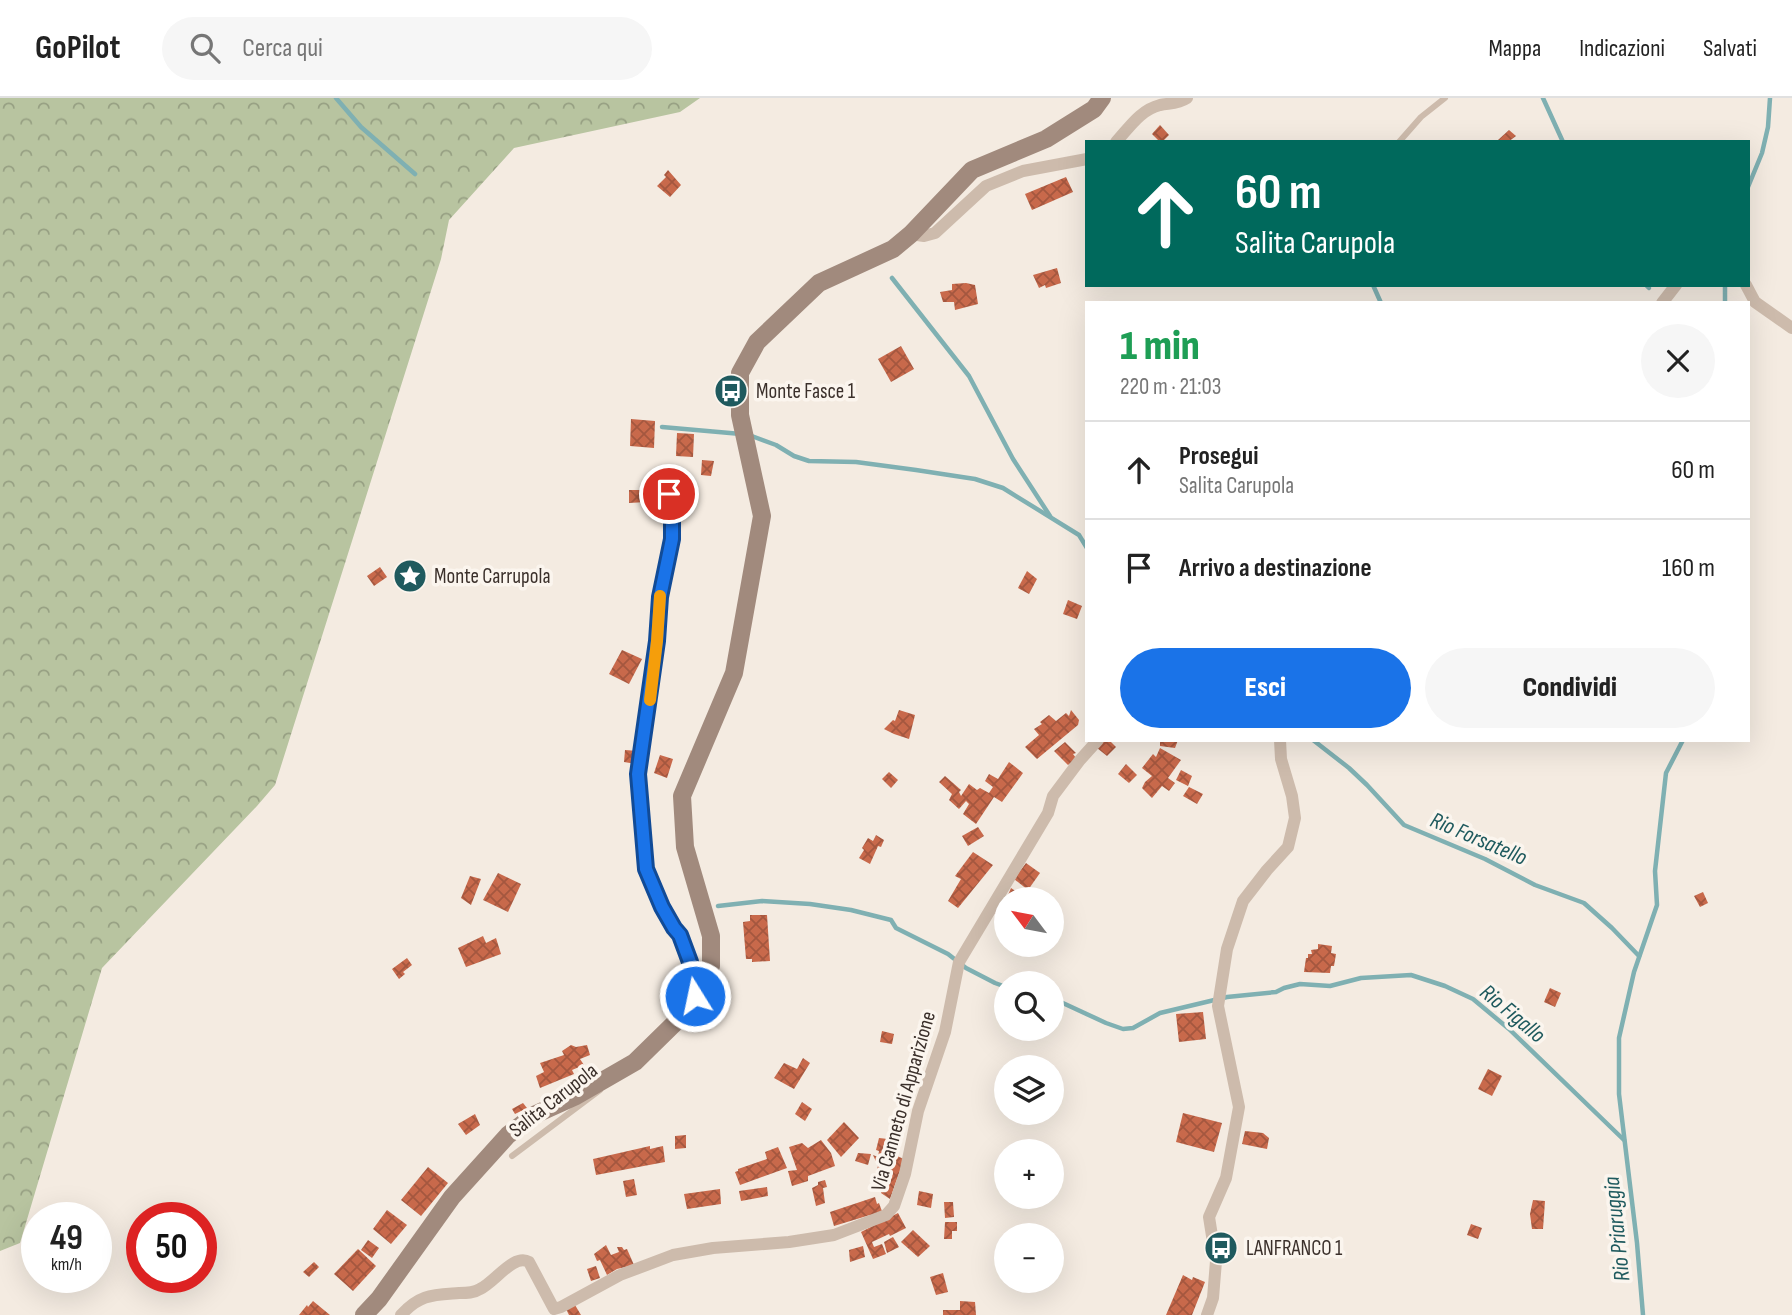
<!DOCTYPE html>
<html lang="it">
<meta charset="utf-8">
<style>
body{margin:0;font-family:"Sofia Sans Condensed",sans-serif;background:#f6f6f6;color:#222;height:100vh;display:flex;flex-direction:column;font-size:26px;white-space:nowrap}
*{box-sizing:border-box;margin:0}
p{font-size:23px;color:#767676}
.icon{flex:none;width:38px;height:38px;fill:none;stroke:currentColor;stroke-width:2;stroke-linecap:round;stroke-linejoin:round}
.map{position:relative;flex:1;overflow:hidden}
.sheet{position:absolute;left:1085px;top:203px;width:665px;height:441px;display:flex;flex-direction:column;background:#fff;border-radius:0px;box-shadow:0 7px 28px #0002}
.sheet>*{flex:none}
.top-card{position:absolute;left:1085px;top:42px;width:665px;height:147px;border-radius:0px;box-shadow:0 7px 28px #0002;background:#00695c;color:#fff;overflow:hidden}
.needle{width:46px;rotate:302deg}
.controls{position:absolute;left:994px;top:789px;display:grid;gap:14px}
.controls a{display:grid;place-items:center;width:70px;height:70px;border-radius:50%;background:#fff;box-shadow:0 7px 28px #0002;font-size:35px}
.speed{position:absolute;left:21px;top:1104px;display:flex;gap:14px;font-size:35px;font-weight:700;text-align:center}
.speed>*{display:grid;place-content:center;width:91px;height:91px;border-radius:50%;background:#fff;box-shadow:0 7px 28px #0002;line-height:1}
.speed small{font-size:18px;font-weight:400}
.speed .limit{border:10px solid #d22;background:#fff;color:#111}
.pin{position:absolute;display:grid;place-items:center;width:60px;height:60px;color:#fff;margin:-30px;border:4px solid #fff;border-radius:50%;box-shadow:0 2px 7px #0007}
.me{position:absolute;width:77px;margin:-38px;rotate:350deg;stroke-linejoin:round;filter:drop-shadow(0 0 5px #0008)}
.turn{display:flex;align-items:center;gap:24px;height:147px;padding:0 35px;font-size:32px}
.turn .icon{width:91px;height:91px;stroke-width:2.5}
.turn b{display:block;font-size:49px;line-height:60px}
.round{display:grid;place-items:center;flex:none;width:74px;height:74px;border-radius:37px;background:#f6f6f6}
.summary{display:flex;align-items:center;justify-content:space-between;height:119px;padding:0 35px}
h1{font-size:42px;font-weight:800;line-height:52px;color:#1e9e55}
.button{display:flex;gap:14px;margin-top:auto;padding:14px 35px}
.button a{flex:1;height:80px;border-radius:42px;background:#1a73e8;color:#fff;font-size:28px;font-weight:800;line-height:80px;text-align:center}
.button a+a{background:#f6f6f6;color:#222}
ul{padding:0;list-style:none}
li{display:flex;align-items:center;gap:21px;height:98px;padding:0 35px;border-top:2px solid #e0e0e0}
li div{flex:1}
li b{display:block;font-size:26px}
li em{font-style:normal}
header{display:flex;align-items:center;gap:42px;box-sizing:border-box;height:98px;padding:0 35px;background:#fff;border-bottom:2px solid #e0e0e0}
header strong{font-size:33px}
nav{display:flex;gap:38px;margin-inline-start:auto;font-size:24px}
.search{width:490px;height:63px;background:#f6f6f6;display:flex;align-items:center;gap:18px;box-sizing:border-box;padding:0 24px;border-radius:38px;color:#767676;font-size:26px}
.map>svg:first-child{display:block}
.forest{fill:url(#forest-crowns)}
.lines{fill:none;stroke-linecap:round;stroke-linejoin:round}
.stream{stroke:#7fb0b2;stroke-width:4.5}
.building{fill:url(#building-cross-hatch)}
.lane{stroke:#cdbbac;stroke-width:6}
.street{stroke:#cdbbac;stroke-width:12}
.secondary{stroke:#a18a7d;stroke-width:18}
.route-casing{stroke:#114b97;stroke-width:18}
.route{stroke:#1a73e8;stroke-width:12}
.slow{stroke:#f59e0b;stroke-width:12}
.labels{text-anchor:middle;stroke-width:7;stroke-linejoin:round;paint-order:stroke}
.poi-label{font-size:21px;fill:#3b302b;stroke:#fbf5ee;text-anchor:start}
.street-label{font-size:21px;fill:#3b302b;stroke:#fbf5ee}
.water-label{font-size:23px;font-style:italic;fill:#1f5a5e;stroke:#fbf5ee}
</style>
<header>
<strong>GoPilot</strong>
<div class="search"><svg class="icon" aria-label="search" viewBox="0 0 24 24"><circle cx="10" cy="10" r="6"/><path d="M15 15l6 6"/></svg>Cerca qui</div>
<nav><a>Mappa</a><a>Indicazioni</a><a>Salvati</a></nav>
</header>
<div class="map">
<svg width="1792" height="1217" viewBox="0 0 1792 1217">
<defs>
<pattern id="forest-crowns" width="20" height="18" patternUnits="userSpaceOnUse" patternTransform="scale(1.75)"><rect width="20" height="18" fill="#b8c4a0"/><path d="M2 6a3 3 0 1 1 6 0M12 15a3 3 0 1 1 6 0" fill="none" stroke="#97a083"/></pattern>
<pattern id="building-cross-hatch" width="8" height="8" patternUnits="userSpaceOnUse" patternTransform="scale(1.75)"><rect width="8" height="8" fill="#c8694b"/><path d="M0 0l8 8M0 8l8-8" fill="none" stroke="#a4573f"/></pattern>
</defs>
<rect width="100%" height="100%" fill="#f4ebe1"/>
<path class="forest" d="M0,0H700L680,14L514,50L449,122L441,161L275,687L257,708L102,870L20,1145L0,1153Z"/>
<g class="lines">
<g class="stream">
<path d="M336,0L361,29L415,76"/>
<path d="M1543,0L1563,44"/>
<path d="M1748,89L1762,55L1768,29L1770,0"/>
<path d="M892,180L969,278L1013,361L1050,418"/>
<path d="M1373,187L1381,205"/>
<path d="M1646,187L1649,190"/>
<path d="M1725,205V187"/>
<path d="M662,329L741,336"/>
<path d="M749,337L776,347L794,358L809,363L856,364L916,372L975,381L1003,390L1079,437L1087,450"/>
<path d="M1313,642L1349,670L1367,687L1404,727L1485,761L1535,787L1584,805L1612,830L1639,858"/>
<path d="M718,808L762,803L810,806L851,812L891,822L896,830L948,856L966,870L995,885L1006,889"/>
<path d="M1052,900L1106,925L1123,931L1133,930L1160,915L1227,899L1276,894L1284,890L1300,886L1330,888L1361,880L1411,877L1445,888L1473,901L1509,931L1624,1042"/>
<path d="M1643,1217L1637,1145L1619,996V940L1634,874L1657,807L1655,773L1666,675L1683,642"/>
</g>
</g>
<g class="building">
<path d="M1160,27L1169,37L1162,44H1160L1152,36Z"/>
<path d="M1509,32L1516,38L1508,44H1499L1498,42Z"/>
<path d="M668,72L681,87L670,99L657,88L666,79L664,77Z"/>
<path d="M1066,79L1073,94L1032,112L1025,96Z"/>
<path d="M1057,170L1061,185L1046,190L1045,187L1039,190L1033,177Z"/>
<path d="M966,185L975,187L978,206L955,212L954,204H943L940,194L952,192V186Z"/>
<path d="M901,248L914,271L891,284L878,261Z"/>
<path d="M631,321L655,323L654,350L630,348Z"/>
<path d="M677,335L694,336L693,359L676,358Z"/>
<path d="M702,362L714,363L711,378L701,377Z"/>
<path d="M629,392H645L646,404L629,405Z"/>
<path d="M380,469L387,479L374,488L367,478Z"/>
<path d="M1027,473L1037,481L1029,496L1018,490Z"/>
<path d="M1068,502L1082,508L1077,521L1063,516Z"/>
<path d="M622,552L642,561L629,586L609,576Z"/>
<path d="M899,612L915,617L909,641L894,636L884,631L893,622L895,623Z"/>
<path d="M1071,612L1079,622L1078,627L1037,661L1025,649L1039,637L1034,631L1042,626L1040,624L1049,617L1056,623L1066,615L1069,618Z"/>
<path d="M1104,642H1109L1116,649L1107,658L1097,650Z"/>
<path d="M1160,642H1178L1175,650L1160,648Z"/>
<path d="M1065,644L1076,655L1073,656L1076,660L1068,667L1054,653Z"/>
<path d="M1160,650L1181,662L1168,680L1175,685L1169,693L1162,688L1152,700L1142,690L1145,684L1152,678L1142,670L1153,656L1156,659Z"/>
<path d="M625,652L638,653L636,666L624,664Z"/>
<path d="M660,657L673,661L667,680L654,675Z"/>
<path d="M1009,664L1023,675L1002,704L994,699L976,726L963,716L969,706L966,703L959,711L949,702L952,696L939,684L945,678L961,692L959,694L961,698L969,686L977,692L980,690L989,695L993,689L985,683L989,676L998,681Z"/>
<path d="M1126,666L1137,677L1129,685L1118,676Z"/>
<path d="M1181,672L1192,678L1188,688L1176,682Z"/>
<path d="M889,674L898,682L891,690L882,681Z"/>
<path d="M1189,689L1203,696L1197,706L1183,698Z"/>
<path d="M978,729L984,738L968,748L962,738Z"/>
<path d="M876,737L884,742L881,749L878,748L870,766L859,760L864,752L862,750L868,740L873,743Z"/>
<path d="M973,754L993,767L958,810L948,803L961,781L955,778Z"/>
<path d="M1026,765L1040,775L1028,792L1014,781Z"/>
<path d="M498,775L521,786L508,814L483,802Z"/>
<path d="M470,778L481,781L471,807L461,800Z"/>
<path d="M1011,790L1020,796L1018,800L1020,802H1006V824L995,816L1006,802Z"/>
<path d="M1037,794L1053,802H1032Z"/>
<path d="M1703,794L1708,805L1700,809L1694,798Z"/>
<path d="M750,817H767L770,863L752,864V861H746L743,824L750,823Z"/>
<path d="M483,838L486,845L496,840L501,856L466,869L458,850Z"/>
<path d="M1318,846L1332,848L1331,855L1336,856L1334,868H1331L1330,875L1304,874L1306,860H1308V856H1312L1311,852L1318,851Z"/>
<path d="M407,860L412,867L403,874L405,876L399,881L392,871Z"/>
<path d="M1550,890L1561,895L1555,909L1544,904Z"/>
<path d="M1203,914L1206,941L1179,944L1176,916Z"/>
<path d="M882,933L894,936L892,946L880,944Z"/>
<path d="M571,947L576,949L587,947L590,957L580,961L584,967L572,972L574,976L540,990L536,978L544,974L540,965L564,957L562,953Z"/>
<path d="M803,960L810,965L794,991L774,980L784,965L797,971Z"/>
<path d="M1488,971L1502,978L1492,998L1478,991Z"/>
<path d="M802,1004L812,1011L805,1023L795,1016Z"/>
<path d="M523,1005L527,1010L515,1016L512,1011Z"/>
<path d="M1183,1015L1222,1025L1214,1054L1176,1044Z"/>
<path d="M475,1016L480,1027L466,1037L458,1026Z"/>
<path d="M844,1024L859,1040L841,1059L827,1042Z"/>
<path d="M1245,1033L1263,1035L1269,1040L1267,1051L1242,1046Z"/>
<path d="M686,1037V1050L675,1051V1038Z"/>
<path d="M879,1040L888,1041L885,1053L904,1061L890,1101L881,1095L882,1092L879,1088L873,1084L878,1068L873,1057L878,1059L879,1053L876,1052Z"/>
<path d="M821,1042L831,1055L835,1068L808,1078V1083L792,1088L788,1073L797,1072L789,1049L802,1045L808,1050Z"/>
<path d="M650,1048V1051L663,1048L665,1064L596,1077L593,1061Z"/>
<path d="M778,1049L787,1070L740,1087L735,1074L738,1073V1071L767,1061L765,1054Z"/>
<path d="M858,1055L871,1056L868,1067L855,1063Z"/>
<path d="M428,1069L448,1085L421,1118L401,1102Z"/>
<path d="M634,1081L637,1097L626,1099L623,1083Z"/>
<path d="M825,1082L827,1089L823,1090L825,1105L816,1108L812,1090L818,1087V1084Z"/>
<path d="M767,1089L768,1098L741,1103L739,1093Z"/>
<path d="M720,1091L721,1106L687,1111L684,1096Z"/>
<path d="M919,1093L933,1096L931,1110L917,1107Z"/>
<path d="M875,1099L877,1106L879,1105L883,1116L870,1117L834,1128L830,1114Z"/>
<path d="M1533,1102L1545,1103L1543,1131H1532L1530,1116Z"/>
<path d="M944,1104H953L954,1119L945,1120Z"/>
<path d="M387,1112L407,1127L391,1146L373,1131Z"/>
<path d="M898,1115L906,1130L890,1138L889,1136L872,1144L874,1149L882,1146L886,1156L873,1161L861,1134Z"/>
<path d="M945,1124H957V1133H952V1141H944Z"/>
<path d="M1471,1126L1482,1130L1478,1141L1467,1137Z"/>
<path d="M913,1132L930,1148L918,1159L901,1144Z"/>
<path d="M893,1139L899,1149L887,1155L884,1144Z"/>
<path d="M368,1142L379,1150L372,1160L361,1152Z"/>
<path d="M606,1147L611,1157L619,1154L617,1149H622L624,1152L627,1151L634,1167L617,1171L607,1177L600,1162L597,1163L594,1156Z"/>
<path d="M863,1148L865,1159L850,1164L849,1152Z"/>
<path d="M358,1151L376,1168L353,1193L334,1176Z"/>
<path d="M314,1164L319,1169L309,1179L303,1174Z"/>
<path d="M596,1168L600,1180L591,1183L587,1171Z"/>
<path d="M943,1175L948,1194L936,1197L930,1179Z"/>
<path d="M1183,1177L1192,1182L1193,1179L1205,1184L1192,1217H1166Z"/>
<path d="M313,1203L330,1217H299L307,1207L308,1209Z"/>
<path d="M960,1203L975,1204L976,1217H943V1212H960Z"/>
<path d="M575,1207L581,1217H569L566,1211Z"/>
</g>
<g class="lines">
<g class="lane">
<path d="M1399,44L1421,19L1445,0"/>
<path d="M512,1058L600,992"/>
</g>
<g class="street">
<path d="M1116,44C1129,30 1140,12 1160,7C1170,5 1178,6 1187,0"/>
<path d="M911,136L924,138L935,135L986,88L1023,73L1087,61"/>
<path d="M1746,187L1755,204L1792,230"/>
<path d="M1662,205L1676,187"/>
<path d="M669,396L672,418V441L660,499L657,543L638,676L646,771L666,817L674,830L680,837L690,864L691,876V883L688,890L694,900"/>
<path d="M401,1217C420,1196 433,1197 459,1195C467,1195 474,1195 480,1191C495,1184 514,1155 529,1164L554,1211L561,1209L620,1177L673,1157L713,1150L789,1144L834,1137L886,1117L894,1108L905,1076L918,1013L945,934L959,864L1048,715L1053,698L1080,662L1098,642"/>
<path d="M1207,1217L1213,1200L1216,1163L1209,1119L1226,1080L1239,1009L1218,908L1227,851L1243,803L1267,772L1288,749L1295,720L1292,698L1281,661L1280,642"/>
</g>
<path class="secondary" d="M364,1217L379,1201L452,1099L508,1037L534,1017L576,998L635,964L687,913L711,868V838L685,749L682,698L734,575L762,418L740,317V275L757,244L819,185L893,151L911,136L972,72L1046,41L1094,11L1102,0"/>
</g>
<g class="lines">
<defs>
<path id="route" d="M669,396L672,418V441L660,499L657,543L638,676L646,771L662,809L674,830L680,837L690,864L691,883L688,890L694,900L695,898"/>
</defs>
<use href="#route" class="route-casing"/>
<use href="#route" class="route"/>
<path class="slow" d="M650,602L657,543L660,498"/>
</g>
<defs>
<symbol id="bus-disc" viewBox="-11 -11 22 22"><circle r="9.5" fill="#1f5a5e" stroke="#fbf5ee"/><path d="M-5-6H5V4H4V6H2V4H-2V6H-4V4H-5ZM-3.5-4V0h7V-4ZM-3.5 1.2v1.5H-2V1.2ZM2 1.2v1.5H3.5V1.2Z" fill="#fff"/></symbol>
<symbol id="sight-disc" viewBox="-11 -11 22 22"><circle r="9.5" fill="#1f5a5e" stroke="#fbf5ee"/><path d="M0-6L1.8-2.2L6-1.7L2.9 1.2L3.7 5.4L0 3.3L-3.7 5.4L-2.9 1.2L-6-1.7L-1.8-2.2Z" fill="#fff"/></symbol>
</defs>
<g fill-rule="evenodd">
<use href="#bus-disc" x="712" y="274" width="38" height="38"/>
<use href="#sight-disc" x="391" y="459" width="38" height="38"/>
<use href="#bus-disc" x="1202" y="1131" width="38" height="38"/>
</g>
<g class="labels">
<g class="poi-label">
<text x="756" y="300">Monte Fasce 1</text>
<text x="434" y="485">Monte Carrupola</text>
<text x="1246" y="1157">LANFRANCO 1</text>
</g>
<g class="street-label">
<text transform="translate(553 1002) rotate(-38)" y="7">Salita Carupola</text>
<text transform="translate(903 1003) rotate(-74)" y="7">Via Canneto di Apparizione</text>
</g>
<g class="water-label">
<text transform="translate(1479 740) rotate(23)" y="8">Rio Forsatello</text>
<text transform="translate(1513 915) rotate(40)" y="8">Rio Figallo</text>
<text transform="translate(1616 1131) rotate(-96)" y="8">Rio Priaruggia</text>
</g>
</g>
</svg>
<div class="controls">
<a><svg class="needle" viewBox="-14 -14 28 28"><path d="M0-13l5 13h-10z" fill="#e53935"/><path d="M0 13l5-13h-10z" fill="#767676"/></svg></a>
<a><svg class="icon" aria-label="search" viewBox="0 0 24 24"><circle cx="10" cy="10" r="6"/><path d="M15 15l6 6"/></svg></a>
<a><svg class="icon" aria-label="layers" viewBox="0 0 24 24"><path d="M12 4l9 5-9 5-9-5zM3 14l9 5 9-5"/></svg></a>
<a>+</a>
<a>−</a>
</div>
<div class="speed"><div>49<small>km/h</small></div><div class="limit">50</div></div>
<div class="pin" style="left:669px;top:396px;background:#d93025"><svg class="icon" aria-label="arrive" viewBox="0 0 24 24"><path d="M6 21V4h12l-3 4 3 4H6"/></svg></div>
<svg class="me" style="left:695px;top:898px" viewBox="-20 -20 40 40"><circle r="17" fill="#1a73e8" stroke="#fff" stroke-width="3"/><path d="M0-11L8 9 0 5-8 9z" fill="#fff"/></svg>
<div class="top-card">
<div class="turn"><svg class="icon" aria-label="ahead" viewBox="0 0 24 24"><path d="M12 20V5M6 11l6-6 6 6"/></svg><div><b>60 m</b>Salita Carupola</div></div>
</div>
<section class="sheet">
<div class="summary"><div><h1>1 min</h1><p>220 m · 21:03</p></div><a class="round"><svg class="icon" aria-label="close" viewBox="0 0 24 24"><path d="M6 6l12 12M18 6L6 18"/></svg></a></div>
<ul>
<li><svg class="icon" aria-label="ahead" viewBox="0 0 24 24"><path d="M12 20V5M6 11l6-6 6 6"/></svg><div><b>Prosegui</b><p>Salita Carupola</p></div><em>60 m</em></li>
<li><svg class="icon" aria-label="arrive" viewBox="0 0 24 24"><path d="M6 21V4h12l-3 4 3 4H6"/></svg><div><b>Arrivo a destinazione</b></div><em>160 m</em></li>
</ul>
<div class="button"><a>Esci</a><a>Condividi</a></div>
</section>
</div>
